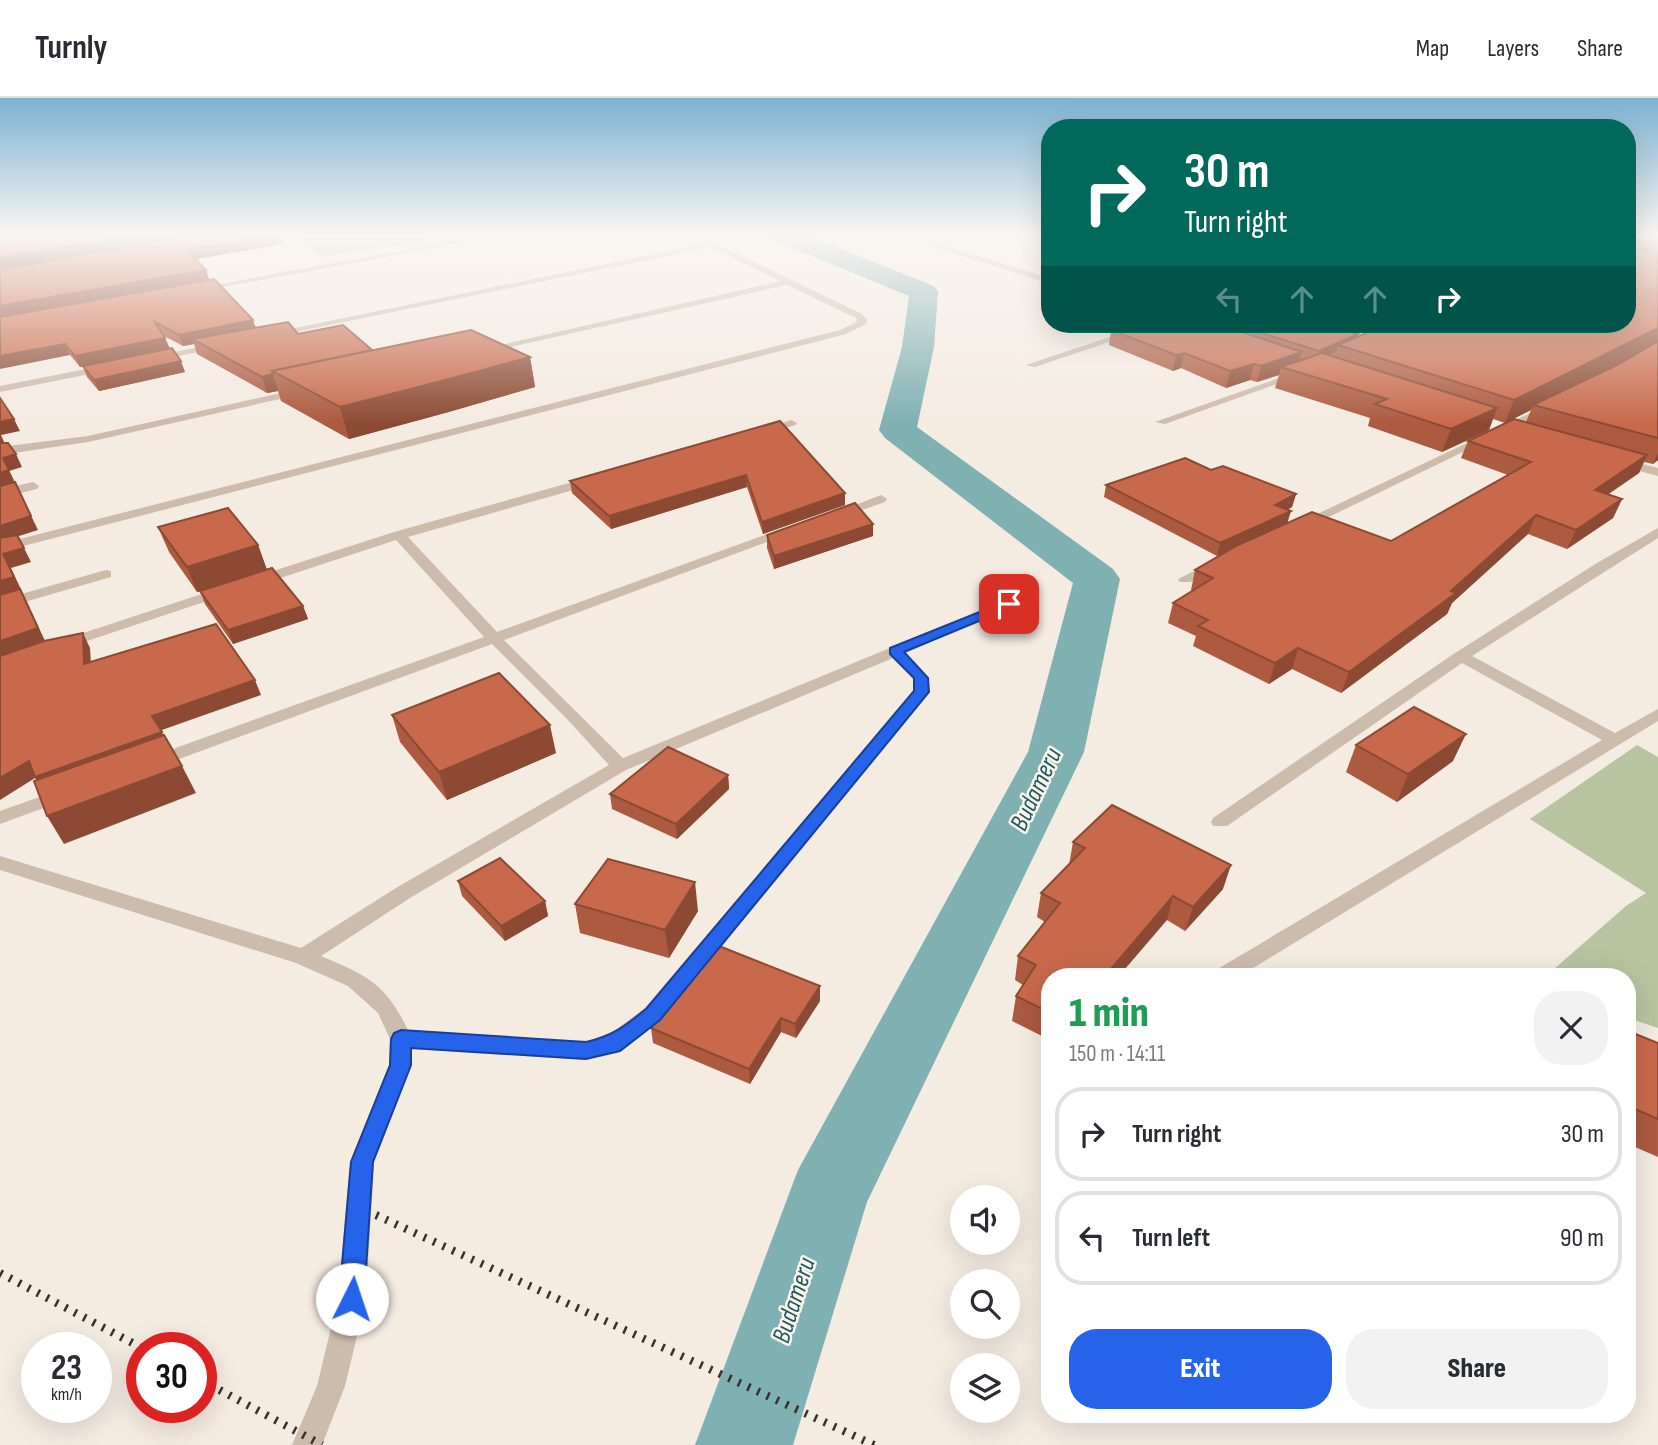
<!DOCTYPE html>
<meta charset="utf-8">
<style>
body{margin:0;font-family:"Sofia Sans Condensed",sans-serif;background:#f2f2f3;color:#2b2b33;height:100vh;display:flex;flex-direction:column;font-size:26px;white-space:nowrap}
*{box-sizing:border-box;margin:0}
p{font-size:23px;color:#7c7c81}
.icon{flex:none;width:38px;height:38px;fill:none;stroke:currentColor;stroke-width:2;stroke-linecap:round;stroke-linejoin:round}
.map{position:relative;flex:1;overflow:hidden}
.drawer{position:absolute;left:1041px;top:870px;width:595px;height:455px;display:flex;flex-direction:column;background:#fff;border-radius:28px;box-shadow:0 7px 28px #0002}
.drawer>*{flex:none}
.top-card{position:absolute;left:1041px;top:21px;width:595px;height:214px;border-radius:28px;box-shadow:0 7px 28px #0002;background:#00695c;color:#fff;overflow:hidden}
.tools{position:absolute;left:950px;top:1087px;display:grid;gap:14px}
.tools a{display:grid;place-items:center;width:70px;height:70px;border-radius:50%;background:#fff;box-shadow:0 7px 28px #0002;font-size:35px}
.speed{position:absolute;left:21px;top:1234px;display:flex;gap:14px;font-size:35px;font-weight:700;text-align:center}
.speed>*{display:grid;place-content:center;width:91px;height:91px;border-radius:50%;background:#fff;box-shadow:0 7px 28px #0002;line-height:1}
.speed small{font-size:18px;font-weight:400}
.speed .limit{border:10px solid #d22;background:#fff;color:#111}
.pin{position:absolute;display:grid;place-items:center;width:60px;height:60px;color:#fff;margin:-30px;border-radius:14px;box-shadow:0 4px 10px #0006}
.me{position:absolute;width:77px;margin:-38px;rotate:4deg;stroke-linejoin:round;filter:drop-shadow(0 0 5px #0008)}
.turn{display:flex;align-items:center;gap:24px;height:147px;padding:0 28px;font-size:32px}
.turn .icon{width:91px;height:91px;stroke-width:2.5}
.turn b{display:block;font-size:49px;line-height:60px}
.lanes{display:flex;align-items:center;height:66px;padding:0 28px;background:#0003;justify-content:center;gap:35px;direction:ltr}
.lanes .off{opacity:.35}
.round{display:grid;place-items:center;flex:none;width:74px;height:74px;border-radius:28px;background:#f2f2f3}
.head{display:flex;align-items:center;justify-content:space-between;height:119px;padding:0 28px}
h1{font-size:42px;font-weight:800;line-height:52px;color:#1e9e55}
.primary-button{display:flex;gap:14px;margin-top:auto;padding:14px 28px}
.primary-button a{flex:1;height:80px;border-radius:28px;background:#2563eb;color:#fff;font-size:28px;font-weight:800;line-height:80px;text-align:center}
.primary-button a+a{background:#f2f2f3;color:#2b2b33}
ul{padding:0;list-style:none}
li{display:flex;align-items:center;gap:21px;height:94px;margin:0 14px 10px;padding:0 14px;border:4px solid #e1e1e2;border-radius:28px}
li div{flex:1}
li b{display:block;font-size:26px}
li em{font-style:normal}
header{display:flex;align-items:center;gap:42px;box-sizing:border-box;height:98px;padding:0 35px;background:#fff;border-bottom:2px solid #e1e1e2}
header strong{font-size:33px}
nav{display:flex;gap:38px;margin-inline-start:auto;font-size:24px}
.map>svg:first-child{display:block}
.green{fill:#b8c4a0}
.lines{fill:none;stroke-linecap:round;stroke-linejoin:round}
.canal{fill:#7fb0b2;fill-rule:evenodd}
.minor{fill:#cdbbac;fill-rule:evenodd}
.rail{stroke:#3b302b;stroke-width:8;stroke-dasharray:2.5 8;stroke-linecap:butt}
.wall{fill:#ac5a40}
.shaded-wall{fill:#8c4a34}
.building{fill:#c8694b;stroke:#8c4a34;stroke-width:2}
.route{fill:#2563eb;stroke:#184099;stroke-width:2}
.labels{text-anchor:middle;stroke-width:5;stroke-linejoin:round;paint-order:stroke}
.water-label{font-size:26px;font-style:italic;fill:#1f5a5e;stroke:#fbf5ee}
</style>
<header>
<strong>Turnly</strong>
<nav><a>Map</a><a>Layers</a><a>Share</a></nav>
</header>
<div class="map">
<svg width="1658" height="1347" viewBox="0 0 1658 1347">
<rect width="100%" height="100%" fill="#f4ebe1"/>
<g class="green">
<path d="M294,137H432L436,140L322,159Z"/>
<path d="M1637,647L1658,659V930L1628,920V878H1546L1626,808L1646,795L1530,721Z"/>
</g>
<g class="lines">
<path class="canal" d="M770,137H806L934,188L938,194L934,249L917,329L1113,471L1120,481L1084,654L867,1104L793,1347H695L798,1072L1028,654L1073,485L885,340L879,332L902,249L909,198L773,142Z"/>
<g class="minor">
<path d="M486,137H505L197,194L193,191Z"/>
<path d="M687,137H698L862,216L867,222L866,226L846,236L0,454V446L840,232L857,224L856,220L787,187L484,255L479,252L780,183L711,149L271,239L266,236L704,146Z"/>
<path d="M929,143L1050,180V186L929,147Z"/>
<path d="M1149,226H1163L1035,269L1026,267Z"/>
<path d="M220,244L223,245V249L154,263L149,260Z"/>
<path d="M106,267L110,268V272L0,294V288Z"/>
<path d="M1296,274L1305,276L1165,326L1155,324Z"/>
<path d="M303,290L307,291V295L88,344L0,357V349L88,338Z"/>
<path d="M1543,309L1552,311L1306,430H1296L1294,427Z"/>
<path d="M791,322L797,325L795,327L763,337L757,334Z"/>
<path d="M1621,360L1658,370V378L1617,367L1615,364Z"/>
<path d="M594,378L600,382L598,385L408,439L497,534L784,430H794L796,433L504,542L623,660L1004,503L1009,502L1016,506L905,555L929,580L927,597L661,922L630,946L586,962L412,951L411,967L374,1064L366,1201L345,1288L322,1347H292L317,1288L338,1201L350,1064L389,967L390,941L378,915L348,888L296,865L0,772V758L301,850L396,790L609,667L568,622L492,546L160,668H148L145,664L148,660L484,539L396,442L262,486H252V480L394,434ZM893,560L913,581V593L645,910L614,933L586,944L408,932C385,885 368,878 321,858L410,800L626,672Z"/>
<path d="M33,384L39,388L37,391L0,400V392Z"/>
<path d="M881,397L887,401L885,404L836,421L830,417Z"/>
<path d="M1658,430V440L1472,558L1615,635L1658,611V623L1240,878H1214L1216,872L1602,642L1462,565L1227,728H1213L1211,724L1213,720L1455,555L1597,465Z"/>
<path d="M1215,463L1222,467L1220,470L1190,484H1180L1178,481Z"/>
<path d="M106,472L111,473V479L0,511V502Z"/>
<path d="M223,489L228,490V496L69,549L64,551L56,546L59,543Z"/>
<path d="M62,691L68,693L71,697L68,701L0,726V713Z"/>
</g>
<g class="rail">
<path d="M376,1117L874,1347"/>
<path d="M0,1175L142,1250"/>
<path d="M201,1282L322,1347"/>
</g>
</g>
<g class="wall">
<path d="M1628,137H1658V362L1653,366L1644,364L1639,375L1608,396L1622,401L1613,420L1567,451L1528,436L1452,505L1447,516L1341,595L1292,571L1269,586L1193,548L1196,538L1168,525L1173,505L1192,493L1191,492L1195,472L1230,452L1217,458L1104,399L1106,387L1211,372L1296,396L1292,409L1287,412L1288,425L1391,443L1508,377L1461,360L1468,343L1526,324L1531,312L1505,325L1493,321L1489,332L1442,354L1368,328L1370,320L1275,290L1279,277L1257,284L1250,282L1226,290L1181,270L1173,273L1109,247L1111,232L1132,226H1327L1358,236L1357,239Z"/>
<path d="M283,146L196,161L206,172L209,182L256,229L298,236L372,252L530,259L535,289L445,315L349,341L281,303L278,293L267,295L197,256L194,246L183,248L164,238L170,251L185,274L99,293L87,279L83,269H80L0,172Z"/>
<path d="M780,323L845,395V407L763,436L747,389L611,431L572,395L570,383Z"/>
<path d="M873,426V438L774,471L767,450V437Z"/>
<path d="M158,429L258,447L267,472L303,508L308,521L233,546L205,506L200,493L197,494L169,454Z"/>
<path d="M392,617L556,655L447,702L400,644Z"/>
<path d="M1356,647L1453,663L1397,704L1346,674Z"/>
<path d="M728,677L729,691L677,741L612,711L610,696Z"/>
<path d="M1073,744L1223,791L1185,833L1167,822L1050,878V942L1012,923L1016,898L1023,887L1015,882L1018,858L1045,824L1037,819L1041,795L1069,767Z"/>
<path d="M458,783L545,803L548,818L505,843L462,798Z"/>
<path d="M575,806L698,813L669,860L580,835Z"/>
<path d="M820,903L796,940L781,934L750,986L653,945L651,930Z"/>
<path d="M1628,933L1658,945V1059L1628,1046Z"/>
</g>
<g class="shaded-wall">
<path d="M137,137H197L0,171V160Z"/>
<path d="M277,137H281L283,146L190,162L187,152Z"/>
<path d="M206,172L210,183L0,219V208Z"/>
<path d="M253,222L257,234L192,241L194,246L183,248L179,237Z"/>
<path d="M1658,230V246L1537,309L1533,307L1531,312L1505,325L1514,302Z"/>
<path d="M1358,236L1355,246L1338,247L1336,254L1316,263L1319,253Z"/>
<path d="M165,240L170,251L80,269L75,258Z"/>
<path d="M65,246L70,257L0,271V258Z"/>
<path d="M1302,254L1298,270L1281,269L1279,277L1257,284L1261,268Z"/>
<path d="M1184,255L1181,270L1173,273L1176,257Z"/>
<path d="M530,259L535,289L445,315L349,341L340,309Z"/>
<path d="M181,263L185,274L99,293L94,282Z"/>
<path d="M1254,266L1250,282L1226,290L1230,273Z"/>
<path d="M273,276L278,293L267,295L262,279Z"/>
<path d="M1497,310L1489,332L1442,354L1451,331Z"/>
<path d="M14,321L20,333L1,337L5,346L0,347V324Z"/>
<path d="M1658,355V362L1653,366Z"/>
<path d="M16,356L22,369L9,373L3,360Z"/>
<path d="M1647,357L1639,375L1587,411L1595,392Z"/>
<path d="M9,372L38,432L0,444V375Z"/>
<path d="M746,377L747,389L611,431L609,418Z"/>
<path d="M845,395V407L763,436L762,424Z"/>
<path d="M1296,396L1292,409L1272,420L1275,407Z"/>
<path d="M1622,401L1613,420L1567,451L1576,432Z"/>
<path d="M1291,413L1287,426L1217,458L1220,445Z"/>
<path d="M1536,417L1528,436L1452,505L1447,516L1341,595L1349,574L1451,493Z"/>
<path d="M873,426V438L774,471V458Z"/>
<path d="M258,447L267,472L197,494L187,469Z"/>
<path d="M24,450L31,464L11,470L46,545L0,561V483L3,456Z"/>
<path d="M303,508L308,521L233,546L228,532Z"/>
<path d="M83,535L90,550L92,581L84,566Z"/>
<path d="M1298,550L1292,571L1269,586L1275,565Z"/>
<path d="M255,582L261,597L159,633L152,618Z"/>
<path d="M550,627L556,655L447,702L439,674Z"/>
<path d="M162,634L169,650L44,695L35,680L0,702V680L29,663Z"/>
<path d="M1466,636L1453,663L1397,704L1408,676Z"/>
<path d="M182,668L196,695L64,746L47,718Z"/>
<path d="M728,677L729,691L677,741L676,726Z"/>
<path d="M1231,767L1223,791L1185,833L1193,809Z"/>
<path d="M695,784L698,813L669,860L665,832Z"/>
<path d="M1173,798L1167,822L1119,878H1105Z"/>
<path d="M545,803L548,818L505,843L501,828Z"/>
<path d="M820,888V903L796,940L795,926Z"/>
<path d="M781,920V934L750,986L749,971Z"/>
</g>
<g class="building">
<path d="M10,137H137L0,160V139Z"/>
<path d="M191,137H277L187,152L206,172L0,208V172Z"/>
<path d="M1628,137H1658V146L1636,141L1633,144L1635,150L1658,156V230L1514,302L1338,247L1387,226H1628Z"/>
<path d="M214,181L253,222L179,237L155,224L165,240L75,258L65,246L0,258V219Z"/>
<path d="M288,224L298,236L343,227L372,252L272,273L273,276L262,279L192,241Z"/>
<path d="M1132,226H1218L1302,254L1261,268L1254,266L1230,273L1184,255L1176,257L1111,232Z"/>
<path d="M1232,226H1327L1358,236L1319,253Z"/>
<path d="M471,232L530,259L438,284L340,309L272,273Z"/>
<path d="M1658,243V340L1533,307L1619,266Z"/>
<path d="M172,250L181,263L94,282L83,268Z"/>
<path d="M1322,255L1497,310L1451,331L1375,306L1387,301L1281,269Z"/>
<path d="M0,300L14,321L0,324Z"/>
<path d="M1514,321L1647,357L1595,392L1622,401L1576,432L1536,417L1451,493L1456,495L1349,574L1298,550L1275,565L1198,528L1208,522L1173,505L1213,480L1195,472L1238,447L1312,414L1391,443L1531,364L1468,343Z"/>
<path d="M780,323L845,395L762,424L746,377L609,418L570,383Z"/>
<path d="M0,345H8L16,356L3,360L9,372L0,375Z"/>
<path d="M1185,360L1211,372L1223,368L1296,396L1275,407L1291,413L1220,445L1106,387Z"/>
<path d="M15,384L31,418L0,428V388Z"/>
<path d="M855,405L873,426L774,458L767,437Z"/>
<path d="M228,410L258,447L187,469L158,429Z"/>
<path d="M17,437L24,450L3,456L14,479L0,483V440Z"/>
<path d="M272,470L303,508L228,532L200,493Z"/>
<path d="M20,491L38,530L0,543V497Z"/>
<path d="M216,526L255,582L152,618L162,634L35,679L29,663L0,680V558L44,543L83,535L84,566Z"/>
<path d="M499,575L550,627L439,674L392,617Z"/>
<path d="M1414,609L1466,636L1408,676L1356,647Z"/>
<path d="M164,637L182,668L47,718L34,683Z"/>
<path d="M668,649L728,677L676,726L610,696Z"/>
<path d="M1112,707L1231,767L1193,809L1173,798L1105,878H1050V915L1016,898L1036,867L1018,858L1060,805L1041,795L1085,750L1073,744Z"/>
<path d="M500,760L545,803L501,828L458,783Z"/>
<path d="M608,761L695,784L665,832L575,806Z"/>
<path d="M714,846L820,888L795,926L781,920L749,971L651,930Z"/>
<path d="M1628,933L1658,945V1021L1628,1008Z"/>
</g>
<linearGradient id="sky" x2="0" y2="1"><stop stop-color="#7eb2d2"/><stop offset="0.42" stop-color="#faf6f2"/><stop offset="1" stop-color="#faf6f2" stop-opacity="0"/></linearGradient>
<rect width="1658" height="326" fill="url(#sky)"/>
<path class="route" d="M1009,502L1015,506L1013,509L904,554L928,580L929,594L660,922L620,953L586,961L411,950V967L373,1064L364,1201L360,1210L352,1214L343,1210L339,1201L351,1064L390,967L391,941L394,935L401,932L586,944C613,938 625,928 646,911L914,593V580L890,556V550Z"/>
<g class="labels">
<g class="water-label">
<text transform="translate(1035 691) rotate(-65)" y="9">Budameru</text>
<text transform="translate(793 1202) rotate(-72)" y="9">Budameru</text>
</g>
</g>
</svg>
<div class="tools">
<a><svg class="icon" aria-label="sound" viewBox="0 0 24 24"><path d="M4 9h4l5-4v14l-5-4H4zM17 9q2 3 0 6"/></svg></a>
<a><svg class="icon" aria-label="search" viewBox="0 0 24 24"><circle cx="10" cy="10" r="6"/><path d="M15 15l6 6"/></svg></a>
<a><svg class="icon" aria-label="layers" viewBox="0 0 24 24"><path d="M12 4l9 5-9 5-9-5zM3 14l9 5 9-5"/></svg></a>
</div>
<div class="speed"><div>23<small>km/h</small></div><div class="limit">30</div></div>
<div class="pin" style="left:1009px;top:506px;background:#d93025"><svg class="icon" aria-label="arrive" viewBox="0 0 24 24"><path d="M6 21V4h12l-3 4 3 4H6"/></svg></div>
<svg class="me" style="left:352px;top:1201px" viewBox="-20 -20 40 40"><circle r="19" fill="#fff"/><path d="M0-13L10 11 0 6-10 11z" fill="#2563eb"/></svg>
<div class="top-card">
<div class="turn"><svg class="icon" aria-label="right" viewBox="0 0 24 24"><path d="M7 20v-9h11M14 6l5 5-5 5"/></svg><div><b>30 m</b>Turn right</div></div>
<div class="lanes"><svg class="icon off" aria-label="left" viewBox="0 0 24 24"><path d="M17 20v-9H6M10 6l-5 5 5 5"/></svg><svg class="icon off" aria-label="ahead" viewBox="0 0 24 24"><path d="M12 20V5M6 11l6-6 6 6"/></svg><svg class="icon off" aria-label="ahead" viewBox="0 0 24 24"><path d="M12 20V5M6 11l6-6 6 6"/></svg><svg class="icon" aria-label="right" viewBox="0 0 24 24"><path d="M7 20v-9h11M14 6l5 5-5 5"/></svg></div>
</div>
<section class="drawer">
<div class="head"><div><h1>1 min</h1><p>150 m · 14:11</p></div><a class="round"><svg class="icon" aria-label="close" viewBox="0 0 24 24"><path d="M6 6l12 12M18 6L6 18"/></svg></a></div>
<ul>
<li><svg class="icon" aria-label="right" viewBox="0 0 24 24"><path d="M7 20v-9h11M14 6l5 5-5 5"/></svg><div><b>Turn right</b></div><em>30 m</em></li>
<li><svg class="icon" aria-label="left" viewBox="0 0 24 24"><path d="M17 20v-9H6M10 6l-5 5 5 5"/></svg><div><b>Turn left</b></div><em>90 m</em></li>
</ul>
<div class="primary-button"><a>Exit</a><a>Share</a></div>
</section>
</div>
